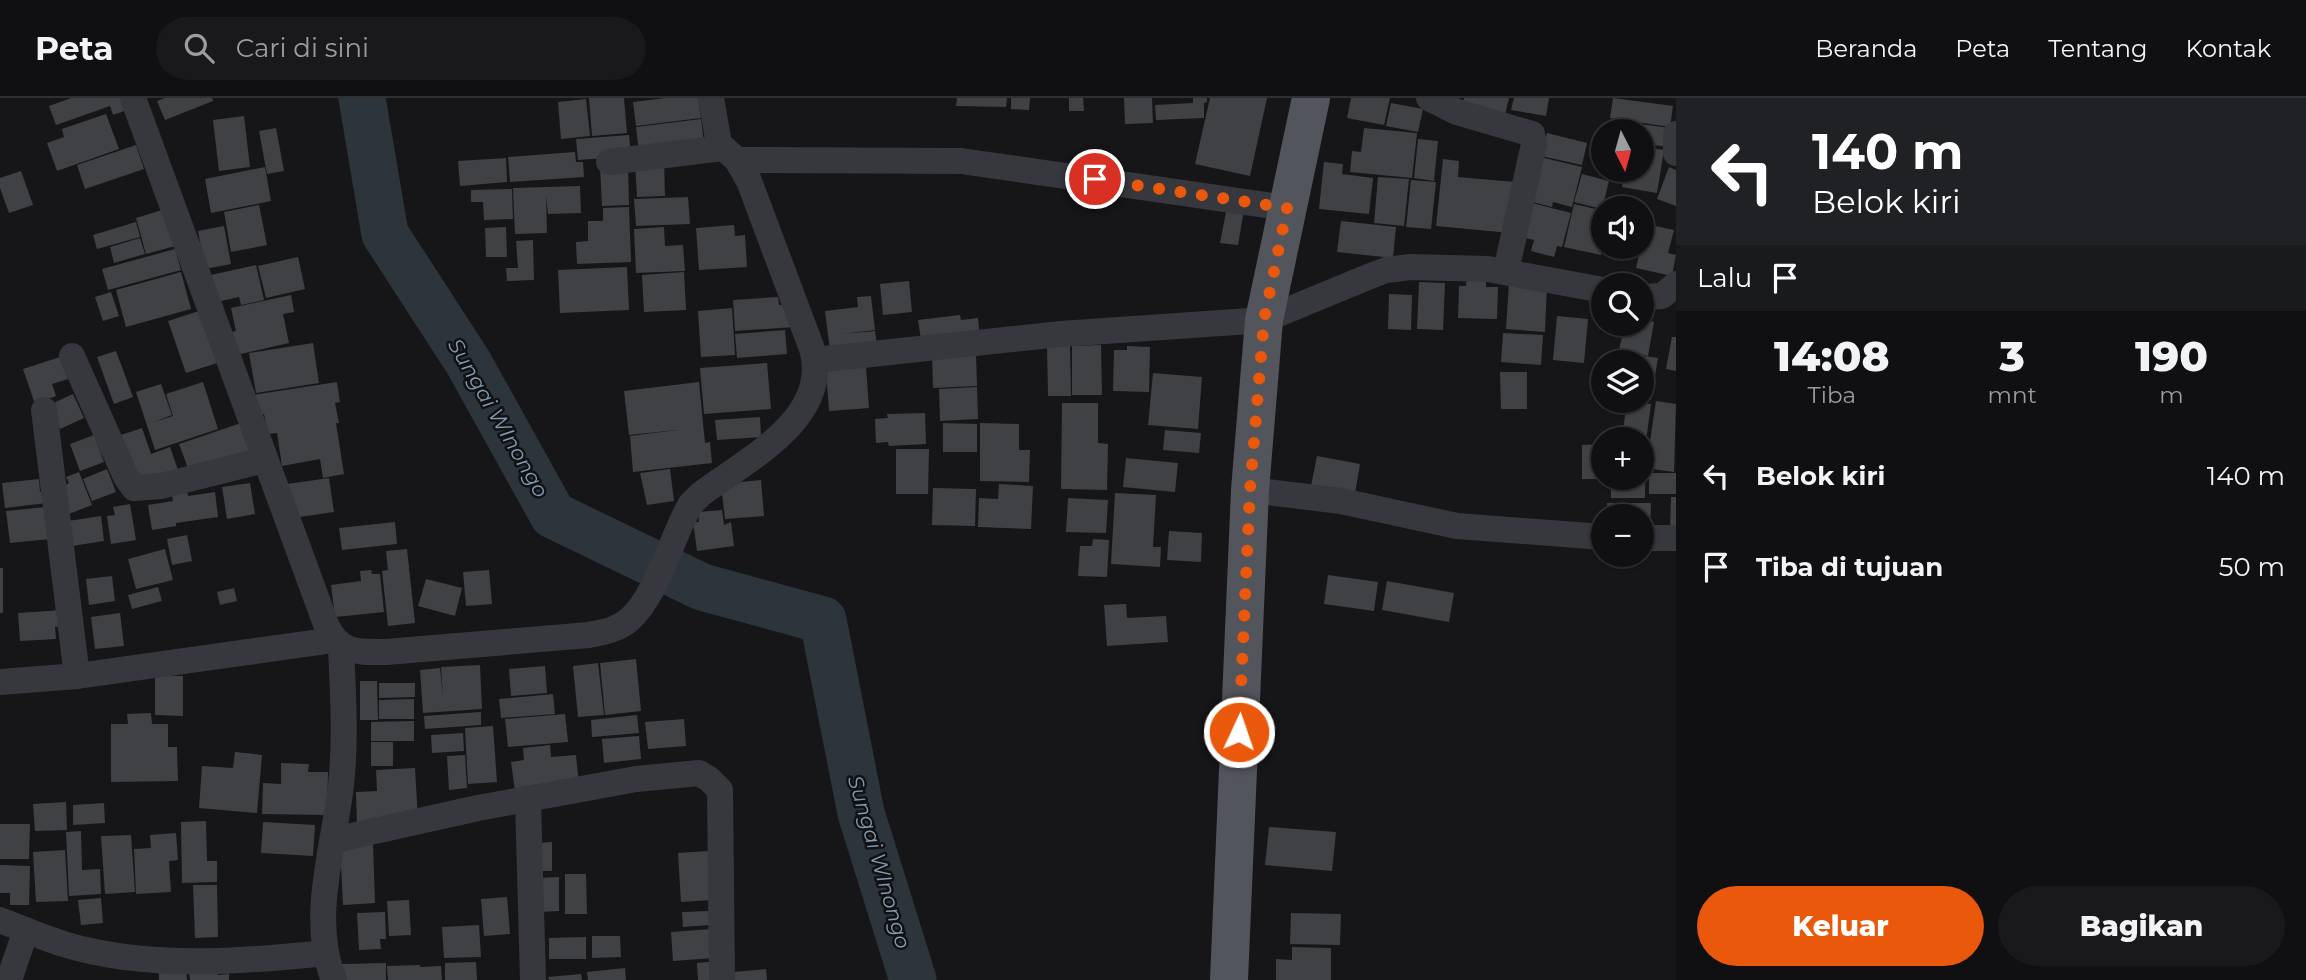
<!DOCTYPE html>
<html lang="id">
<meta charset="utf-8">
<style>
body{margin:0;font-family:Montserrat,sans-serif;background:#19191b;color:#f1f3f6;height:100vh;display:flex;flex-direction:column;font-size:26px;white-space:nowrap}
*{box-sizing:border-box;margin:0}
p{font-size:23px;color:#9c9d9f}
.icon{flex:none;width:38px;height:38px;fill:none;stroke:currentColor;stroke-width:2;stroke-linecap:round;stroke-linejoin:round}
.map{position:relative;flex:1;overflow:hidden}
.details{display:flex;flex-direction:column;background:#101012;width:630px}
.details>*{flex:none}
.hud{background:#202124;color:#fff;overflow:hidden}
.needle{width:46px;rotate:174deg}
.fabs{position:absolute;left:1591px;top:21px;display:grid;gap:14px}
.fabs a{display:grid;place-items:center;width:63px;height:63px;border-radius:50%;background:#101012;box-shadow:0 2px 5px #0004,0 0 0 2px #303032;font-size:35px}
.pin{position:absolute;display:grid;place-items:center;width:60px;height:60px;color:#fff;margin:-30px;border:4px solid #fff;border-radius:50%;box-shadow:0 2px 7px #0007}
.me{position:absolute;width:77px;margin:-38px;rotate:3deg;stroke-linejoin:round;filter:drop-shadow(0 0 5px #0008)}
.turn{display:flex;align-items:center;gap:24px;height:147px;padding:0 21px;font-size:32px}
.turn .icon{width:91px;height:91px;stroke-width:2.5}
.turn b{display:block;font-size:49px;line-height:60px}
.then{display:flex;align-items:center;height:66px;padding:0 21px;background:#0003;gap:14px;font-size:26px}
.eta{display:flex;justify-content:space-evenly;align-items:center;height:119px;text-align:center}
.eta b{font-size:42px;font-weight:800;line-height:49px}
.cta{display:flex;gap:14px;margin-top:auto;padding:14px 21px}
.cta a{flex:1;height:80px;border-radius:42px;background:#ea580c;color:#fff;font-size:28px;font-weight:800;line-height:80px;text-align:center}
.cta a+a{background:#19191b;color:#f1f3f6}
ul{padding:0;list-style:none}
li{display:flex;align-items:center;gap:21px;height:91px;padding:0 21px}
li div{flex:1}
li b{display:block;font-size:26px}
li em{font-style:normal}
header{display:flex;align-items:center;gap:42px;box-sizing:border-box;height:98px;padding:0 35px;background:#101012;border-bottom:2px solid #303032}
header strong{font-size:33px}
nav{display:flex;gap:38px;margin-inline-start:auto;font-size:24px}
.search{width:490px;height:63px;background:#19191b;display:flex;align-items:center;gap:18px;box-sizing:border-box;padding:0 24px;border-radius:38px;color:#9c9d9f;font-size:26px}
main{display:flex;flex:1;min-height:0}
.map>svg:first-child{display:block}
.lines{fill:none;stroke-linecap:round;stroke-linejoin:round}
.river{stroke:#2c353c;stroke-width:47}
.building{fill:#404145}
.minor{stroke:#37383d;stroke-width:26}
.primary{stroke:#53555c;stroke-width:38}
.route{stroke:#ea580c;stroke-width:12;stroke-dasharray:0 21.6}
.labels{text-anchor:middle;stroke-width:5;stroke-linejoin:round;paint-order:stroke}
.water-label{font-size:21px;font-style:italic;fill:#7f9bb3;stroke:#111113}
</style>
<header>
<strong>Peta</strong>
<div class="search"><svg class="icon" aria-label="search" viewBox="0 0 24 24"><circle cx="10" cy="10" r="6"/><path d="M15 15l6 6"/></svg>Cari di sini</div>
<nav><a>Beranda</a><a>Peta</a><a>Tentang</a><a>Kontak</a></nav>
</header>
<main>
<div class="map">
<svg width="1676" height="882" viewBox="0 0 1676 882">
<rect width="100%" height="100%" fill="#161618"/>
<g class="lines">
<path class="river" d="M362,0L385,136L468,264L553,417L702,489L823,522L861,715L913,882"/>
</g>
<g class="building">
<path d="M71,0H122L127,12L113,17L110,8L56,27L49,8Z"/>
<path d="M165,0H212L213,3L165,22L157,3Z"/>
<path d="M589,0H624L627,35L592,38Z"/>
<path d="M665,0H698L701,20L636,28L633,4Z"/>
<path d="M957,0H1007L1006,9L956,8Z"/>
<path d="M1011,0H1030L1029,12L1011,11Z"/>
<path d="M1069,0H1083L1084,13H1069Z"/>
<path d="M1124,0H1152L1153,25L1125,26Z"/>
<path d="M1193,0H1207V4L1204,5V20L1156,22L1155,7L1193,5Z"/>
<path d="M1210,0H1267L1250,78L1195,66Z"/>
<path d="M1351,0H1390L1384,27L1347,20Z"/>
<path d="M1464,0H1509L1504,21L1461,12Z"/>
<path d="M1514,0H1549L1546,18L1511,12Z"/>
<path d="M1613,0L1673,8L1670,29L1610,20Z"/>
<path d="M586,1L590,38L561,41L558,4Z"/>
<path d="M1391,5L1423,11L1418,34L1386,28Z"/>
<path d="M106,16L119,51L57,73L47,45L64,39L62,31Z"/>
<path d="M244,18L250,69L219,73L213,22Z"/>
<path d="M701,21L704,45L639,54L636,29Z"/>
<path d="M1617,23L1670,30L1667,49L1642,45V33H1616Z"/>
<path d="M276,30L284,73L267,76L259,33Z"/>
<path d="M1364,30L1417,35L1412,80L1350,74L1352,53L1361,54Z"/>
<path d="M1547,35L1587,45L1582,67L1541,58Z"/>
<path d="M629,37L631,58L578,62L576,41Z"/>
<path d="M1418,41L1438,43L1434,83L1414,80Z"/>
<path d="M136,47L144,71L85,91L77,67Z"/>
<path d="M1642,49L1664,52L1657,95L1622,89L1624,72H1642Z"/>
<path d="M575,54L576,64H583L584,79L510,84L508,59Z"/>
<path d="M1540,59L1582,69L1572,109L1553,104L1552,109L1529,103Z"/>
<path d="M506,60L507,84L460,88L458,63Z"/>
<path d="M1443,61L1459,63L1458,79L1515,84L1510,135L1436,128Z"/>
<path d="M664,63L665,98L637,99L635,64Z"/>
<path d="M1324,64L1343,66L1342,76L1373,80L1369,116L1319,111Z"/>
<path d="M628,67L629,107L602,108L600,68Z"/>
<path d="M265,69L271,103L211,115L205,81Z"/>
<path d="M1669,69L1676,72V108L1657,101Z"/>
<path d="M21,73L33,107L9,115L0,90V80Z"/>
<path d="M1582,76L1609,83L1602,111L1574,104Z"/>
<path d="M1378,79L1409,81L1404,128L1374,125Z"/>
<path d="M1411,82L1436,84L1431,131L1406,129Z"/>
<path d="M580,88L581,115L548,116L546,98L547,135L515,136L513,90Z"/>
<path d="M512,91L513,121L484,122L483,104H471V92Z"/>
<path d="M688,99L690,126L636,128L634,101Z"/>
<path d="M1528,104L1571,115L1562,149L1557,148L1554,159L1531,153L1534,142L1520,139Z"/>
<path d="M1574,106L1600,112L1597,123L1603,124L1601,157L1564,149Z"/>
<path d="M259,107L267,147L231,154L224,114Z"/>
<path d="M629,109L631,164L577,166L576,144L588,143V123H603V110Z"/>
<path d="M1227,109L1244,112L1238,147L1220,145Z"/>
<path d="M165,111L175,148L146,156L136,120Z"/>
<path d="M1341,123L1396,129L1393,160L1337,154Z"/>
<path d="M136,124L140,139L97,151L93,137Z"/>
<path d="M1646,126L1674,132L1668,155L1676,157L1672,178L1636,170Z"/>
<path d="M734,127L735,138L745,137L747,169L699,172L696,130Z"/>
<path d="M224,128L231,166L205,171L198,133Z"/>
<path d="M506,129L507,159H486L485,130Z"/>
<path d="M664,129L665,148L683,147L685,173L636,175L634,131Z"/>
<path d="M140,140L145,156L114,165L110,149Z"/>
<path d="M533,142L534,182L507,183L506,170H518L516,143Z"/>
<path d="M175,151L181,172L108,192L102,171Z"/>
<path d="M298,159L305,191L266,200L258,168Z"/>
<path d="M256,167L264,202L241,207L239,199L217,204L211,177Z"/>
<path d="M627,169L629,212L560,215L558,172Z"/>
<path d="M181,174L191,211L126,229L116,192Z"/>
<path d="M684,174L686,212L644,214L642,177Z"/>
<path d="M1467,179H1486V189H1498L1497,221L1458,220L1459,188H1466Z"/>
<path d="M909,183L912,214L883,217L880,186Z"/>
<path d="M1419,184L1445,185L1443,232L1417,231Z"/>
<path d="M1509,185L1547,187L1545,234L1506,231Z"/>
<path d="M111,194L119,218L103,223L95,199Z"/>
<path d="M1389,196L1412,197L1411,232L1388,231Z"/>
<path d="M291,197L294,214L283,216L289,245L236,257L231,234L236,233L231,210Z"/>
<path d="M871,198L875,232L842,236L875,233L877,247L830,252L825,213L858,209L857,199Z"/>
<path d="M778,199L779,207H785L786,219L794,218V229L735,233L733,202Z"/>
<path d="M732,210L735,257L701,259L698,213Z"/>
<path d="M202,212L220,264L186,275L168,223Z"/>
<path d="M960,217L961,222L978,220L980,242L922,248L918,222Z"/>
<path d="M1557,218L1588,221L1584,265L1553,262Z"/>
<path d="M1642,221L1654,224L1648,258L1619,252L1625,226H1642Z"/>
<path d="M785,232L787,256L737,260L735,236Z"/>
<path d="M1503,235L1543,237L1541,267L1501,264Z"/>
<path d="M1672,239H1676V273L1666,271Z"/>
<path d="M313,245L319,285L256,295L249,255Z"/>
<path d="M1101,247L1102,297H1072V248Z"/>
<path d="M1047,248H1070L1071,298H1048Z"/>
<path d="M1127,248L1150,249L1149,294L1113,293L1114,252H1127Z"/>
<path d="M116,253L133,299L114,306L97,259Z"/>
<path d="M976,255L977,288L933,290L932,257Z"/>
<path d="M1631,256L1658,260L1651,302L1642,301V264H1630Z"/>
<path d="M60,259L68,281L52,286L56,298L35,306L23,271Z"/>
<path d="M767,265L771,311L704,316L700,270Z"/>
<path d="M866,269L869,310L829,313L826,272Z"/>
<path d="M1500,274H1527V311H1501Z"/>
<path d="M1153,275L1202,279L1198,331L1148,327Z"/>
<path d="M203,284L218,331L155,352L136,294L161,286L172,317L154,324L173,318L166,296Z"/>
<path d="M337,284L340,304L335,305L339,325H336L344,376L323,380L320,361L282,368L277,335L268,336L264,316L256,318L253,297Z"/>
<path d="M699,284L705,345L710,344L712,365L633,374L630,338L677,332L629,337L624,293Z"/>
<path d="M977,289L978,321L940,323L939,291Z"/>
<path d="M73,296L84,320L60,331L49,307Z"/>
<path d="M1627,303L1651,306L1646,343L1622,340Z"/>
<path d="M1656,303L1676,306L1674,374L1646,370Z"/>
<path d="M1062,305H1098V345L1108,346L1107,392L1061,391Z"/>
<path d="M925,315L926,346L889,348L888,344L876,345L875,321L888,320L887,316Z"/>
<path d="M760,319L761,339L717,342L715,322Z"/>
<path d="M241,325L251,352L189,373L179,346Z"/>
<path d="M943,325L977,326V354H943Z"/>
<path d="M980,325L1019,326V352H1030L1029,384L980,383Z"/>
<path d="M142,330L151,356L170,349L179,375L138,388L121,337Z"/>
<path d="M1165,332L1201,335L1199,355L1163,352Z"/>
<path d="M94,337L104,364L80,373L70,346Z"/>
<path d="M1603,346V381H1582V347Z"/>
<path d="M896,351H929L928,396H896Z"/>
<path d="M1317,358L1360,366L1354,401L1310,393Z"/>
<path d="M1126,360L1178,365L1175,394L1123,389Z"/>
<path d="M107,371L116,394L92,403L83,381Z"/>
<path d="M670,371L674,403L647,407L640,375Z"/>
<path d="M1642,373H1645V400H1611V380H1642Z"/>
<path d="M79,374L92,407L69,416L63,388L69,385L66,379Z"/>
<rect x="1649" y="375" width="27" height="21"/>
<path d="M329,380L334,414L293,420L287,386Z"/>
<path d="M39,381L40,394L45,393L47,405L5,410L2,385Z"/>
<path d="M761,382L764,418L725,421L721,386Z"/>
<path d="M250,385L255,416L227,421L222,389Z"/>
<path d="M999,386L1033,388L1031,431L978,429L979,400L998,401Z"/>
<path d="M933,390L976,391L975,428L932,427Z"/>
<path d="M187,393L188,398L215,394L218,419L176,425V428L152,432L148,407L173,403L172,396Z"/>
<path d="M1115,395L1156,397L1153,449H1161L1160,469L1111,466Z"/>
<path d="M1671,399H1676V434H1670Z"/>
<path d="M1068,400L1108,402L1106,435L1066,434Z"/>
<path d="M1607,405H1651L1650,433H1642V418H1607Z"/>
<path d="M130,406L136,442L111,446L107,418L115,417L113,409Z"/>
<path d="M46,409L50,441L10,445L6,413Z"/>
<path d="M722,412L724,427L731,424L734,448L697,453L693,424H699L698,414Z"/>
<path d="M101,418L104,443L72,448L68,423Z"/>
<path d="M395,424L397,446L342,452L339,430Z"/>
<path d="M1169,433L1202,435L1201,464L1167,462Z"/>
<path d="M187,437L192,463L172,467L167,441Z"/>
<path d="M1093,441L1109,442L1107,479L1078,478L1080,448H1092Z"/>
<path d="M165,451L173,482L136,491L128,461Z"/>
<path d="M407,451L415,525L388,528L382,473L388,472L386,453Z"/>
<rect x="0" y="470" width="3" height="45"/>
<path d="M371,472L372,476H380L384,514L335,519L331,487L361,483L360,473Z"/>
<path d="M489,472L492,506L466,508L463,474Z"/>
<path d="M1328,477L1378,484L1374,513L1324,506Z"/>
<path d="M112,478L115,503L89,507L86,481Z"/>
<path d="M426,481L462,490L455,518L418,508Z"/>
<path d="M1387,483L1454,495L1449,524L1382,512Z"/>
<path d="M158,489L162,503L132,511L128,497Z"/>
<path d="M234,490L237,503L220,507L217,494Z"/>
<path d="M1126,506L1127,520L1166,518L1168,544L1107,548L1104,507Z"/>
<path d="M62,512L63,528L55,529L56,541L20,543L18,515Z"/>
<path d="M120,515L124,548L95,551L91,519Z"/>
<path d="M636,561L641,613L605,617L600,565Z"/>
<path d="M598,565L604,617L578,619L573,568Z"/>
<path d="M480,567L482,611L423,615L420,572L440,570L443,599L441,569Z"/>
<path d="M545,568L547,595L511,598L509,571Z"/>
<path d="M155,578H183V618L155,617Z"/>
<path d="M360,583H377L378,622H360Z"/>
<path d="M379,585H415V599L379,600Z"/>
<path d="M553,596L555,616L501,620L499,601Z"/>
<path d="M414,601V621H379V602Z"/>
<path d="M481,614V627L425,631L424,618Z"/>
<path d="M151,615L152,626H168V649H177L178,683L111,684V626H128L127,616Z"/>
<path d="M565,616L568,644L508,649L505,621Z"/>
<path d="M637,617L639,635L592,639L591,622Z"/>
<path d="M684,621L686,648L648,651L645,624Z"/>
<path d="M414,623V643H371V624Z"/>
<path d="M493,628L497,684L468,686L465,630Z"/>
<path d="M463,635L464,653L432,655L431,637Z"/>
<path d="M639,638L641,661L604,665L602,641Z"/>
<rect x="371" y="644" width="22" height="24"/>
<path d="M550,647L551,659L576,657L579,687L515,693L511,664L524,662L523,650Z"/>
<path d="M235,654L262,657L257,715L199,710L202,668L233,670Z"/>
<path d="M465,657L467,690L449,692L447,658Z"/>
<path d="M281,665L309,666L308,674H328L327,717L262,716L263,685L281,686Z"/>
<path d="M415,670L418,721L357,728L356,694L377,693L376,672Z"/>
<path d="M66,704L67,732L35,733L33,706Z"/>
<path d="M104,705L105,725L73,727V707Z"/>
<path d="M206,723L207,763H217V784L182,785L181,724Z"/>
<path d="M263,724L315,727L313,758L261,755Z"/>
<path d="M0,726H30L29,761H0Z"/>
<path d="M1269,729L1336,734L1332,773L1265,767Z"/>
<path d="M81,733L82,772L100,771L101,796L69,798L66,734Z"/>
<path d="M176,735L178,762L169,763L171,794L136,796L134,751L151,750L150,737Z"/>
<path d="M131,737L135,794L105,796L101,738Z"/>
<path d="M552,744V773H538V745Z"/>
<path d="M373,746L375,805L343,807L340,747Z"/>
<path d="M65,752L68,803L36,804L33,754Z"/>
<path d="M708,753L711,802L681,804L678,755Z"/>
<path d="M0,767L30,768L29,807H10V795H0Z"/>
<path d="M565,776H586L587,816H565Z"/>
<path d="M559,779V813L539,814V780Z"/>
<path d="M193,787H217L218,839L195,840Z"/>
<path d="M507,799L510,836L484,838L481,801Z"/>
<path d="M101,800L103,825L81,827L78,802Z"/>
<path d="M409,802L411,837L389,838L387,803Z"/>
<path d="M709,813L710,827L683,829L682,814Z"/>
<path d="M385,814L386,841H380L381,851L359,852L357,815Z"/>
<path d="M1291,815L1341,816L1340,847L1290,846Z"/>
<path d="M479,827L481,859L444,860L442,829Z"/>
<path d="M711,831L714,860L673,863L671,834Z"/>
<path d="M592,838H620L621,859L592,860Z"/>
<path d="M586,839V861H549V840Z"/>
<path d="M1292,849L1331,850V882H1276V861L1292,862Z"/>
<path d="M718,863L720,882H698L697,865Z"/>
<path d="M476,864L477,882H445V865Z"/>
<path d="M386,865V882H343L342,866Z"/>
<path d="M420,867V869L441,868L442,882H388L387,868Z"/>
<path d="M625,870L626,882H588L587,874Z"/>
<path d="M186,871L187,882H159V872Z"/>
<path d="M766,871L767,882H735L734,874Z"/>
<path d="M218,872V877L229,876V882H190L189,873Z"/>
<path d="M581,876L582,882H549L548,879Z"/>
</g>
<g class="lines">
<g class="minor">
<path d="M133,0L327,529C341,556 358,554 386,554L589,537C603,534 617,532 629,522C656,499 672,439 690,407L701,396C746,362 832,320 812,251L749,83L737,62L719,46L711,0"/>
<path d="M1429,0L1457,14L1532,36L1534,46L1506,173"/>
<path d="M1676,36V55"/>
<path d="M737,62L961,63L1287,110"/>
<path d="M609,64L722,50"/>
<path d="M1642,199L1662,198L1676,186"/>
<path d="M72,258L126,379L134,390L161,388L264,362"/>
<path d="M815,262L1061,236L1264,222L1363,181L1386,172L1410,169L1488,171L1603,192"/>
<path d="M44,312L77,578"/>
<path d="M1250,392L1341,403L1457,428L1603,439"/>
<path d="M1642,440H1676"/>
<path d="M0,584L77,578L334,542"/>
<path d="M528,703L533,882"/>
<path d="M334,742L478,710L636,681L699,675L709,681L720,692L722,882"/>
<path d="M0,822C28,833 57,846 86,852C164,870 248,863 326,855"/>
<path d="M9,882L26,832"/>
<path d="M334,882C309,821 334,750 341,687C346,641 343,595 341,549"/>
</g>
<path class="primary" d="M1229,882L1250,392L1264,222L1311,0"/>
</g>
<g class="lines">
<path class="route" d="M1095,81L1287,110L1264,222L1250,392L1239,634"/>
</g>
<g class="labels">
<g class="water-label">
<text transform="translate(498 320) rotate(60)" y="7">Sungai WInongo</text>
<text transform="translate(879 764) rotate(74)" y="7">Sungai WInongo</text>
</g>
</g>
</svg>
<div class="fabs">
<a><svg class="needle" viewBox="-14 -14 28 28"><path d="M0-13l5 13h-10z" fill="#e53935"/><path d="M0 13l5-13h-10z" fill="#9c9d9f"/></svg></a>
<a><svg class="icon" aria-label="sound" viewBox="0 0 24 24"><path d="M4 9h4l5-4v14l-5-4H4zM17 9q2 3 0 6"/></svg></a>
<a><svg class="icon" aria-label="search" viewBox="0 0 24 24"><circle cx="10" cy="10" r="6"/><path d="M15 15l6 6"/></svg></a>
<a><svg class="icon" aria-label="layers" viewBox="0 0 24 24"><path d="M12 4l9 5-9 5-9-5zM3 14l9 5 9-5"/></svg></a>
<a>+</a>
<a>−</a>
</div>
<div class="pin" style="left:1095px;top:81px;background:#d93025"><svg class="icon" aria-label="arrive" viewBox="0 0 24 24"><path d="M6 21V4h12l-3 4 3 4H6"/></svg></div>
<svg class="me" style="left:1239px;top:634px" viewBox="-20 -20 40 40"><circle r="17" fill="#ea580c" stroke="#fff" stroke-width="3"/><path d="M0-11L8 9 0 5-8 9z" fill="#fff"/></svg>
</div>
<section class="details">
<div class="hud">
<div class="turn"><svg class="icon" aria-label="left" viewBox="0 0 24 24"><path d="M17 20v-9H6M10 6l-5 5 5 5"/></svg><div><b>140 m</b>Belok kiri</div></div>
<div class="then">Lalu<svg class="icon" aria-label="arrive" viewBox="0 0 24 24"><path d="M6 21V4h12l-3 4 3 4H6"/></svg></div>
</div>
<div class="eta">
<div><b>14:08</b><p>Tiba</p></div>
<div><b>3</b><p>mnt</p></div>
<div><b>190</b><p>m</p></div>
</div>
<ul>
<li><svg class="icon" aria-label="left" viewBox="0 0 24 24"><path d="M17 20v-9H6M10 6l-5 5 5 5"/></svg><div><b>Belok kiri</b></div><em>140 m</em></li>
<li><svg class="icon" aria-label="arrive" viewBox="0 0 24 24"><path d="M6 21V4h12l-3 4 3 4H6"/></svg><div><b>Tiba di tujuan</b></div><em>50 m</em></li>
</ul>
<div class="cta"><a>Keluar</a><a>Bagikan</a></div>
</section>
</main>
